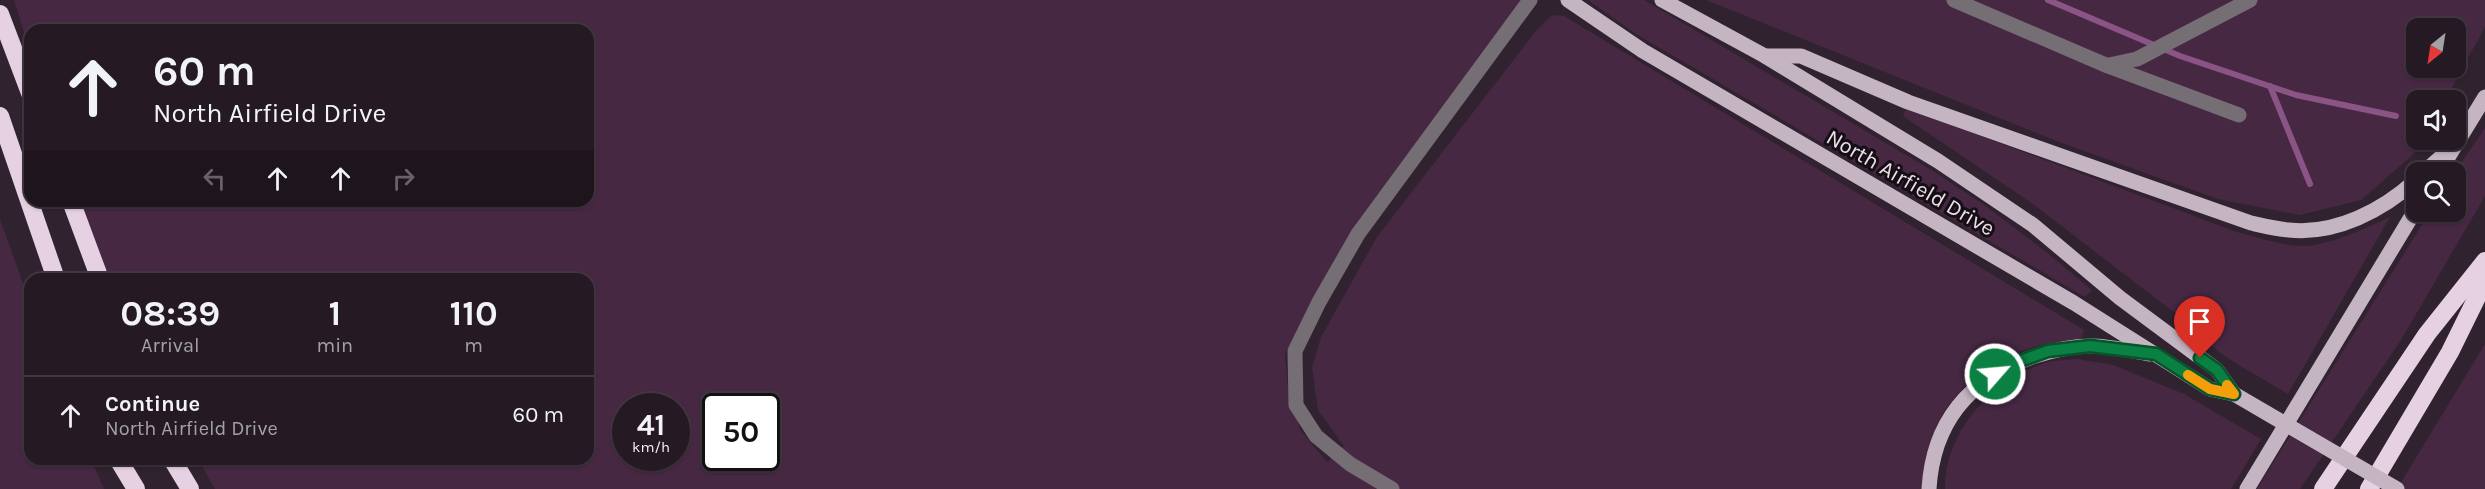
<!DOCTYPE html>
<style>
body{margin:0;font-family:Karla,sans-serif;background:#2d232c;color:#f1f3f6;height:100vh;display:flex;flex-direction:column;font-size:22px;white-space:nowrap}
*{box-sizing:border-box;margin:0}
p{font-size:20px;color:#a3a1a6}
.icon{flex:none;width:33px;height:33px;fill:none;stroke:currentColor;stroke-width:2;stroke-linecap:round;stroke-linejoin:round}
.map{position:relative;flex:1;overflow:hidden}
.details{position:absolute;left:24px;top:273px;width:570px;height:192px;display:flex;flex-direction:column;background:#251a24;border-radius:18px;box-shadow:0 2px 4px #0004,0 0 0 2px #423841}
.details>*{flex:none}
.banner{position:absolute;left:24px;top:24px;width:570px;height:183px;border-radius:18px;box-shadow:0 2px 4px #0004,0 0 0 2px #423841;background:#251a24;color:#f1f3f6;overflow:hidden}
.needle{width:39px;rotate:210deg}
.controls{position:absolute;left:2406px;top:18px;display:grid;gap:12px}
.controls a{display:grid;place-items:center;width:60px;height:60px;border-radius:12px;background:#251a24;box-shadow:0 2px 4px #0004,0 0 0 2px #423841;font-size:30px}
.speed{position:absolute;left:612px;top:393px;display:flex;gap:12px;font-size:30px;font-weight:700;text-align:center}
.speed>*{display:grid;place-content:center;width:78px;height:78px;border-radius:50%;background:#251a24;box-shadow:0 2px 4px #0004,0 0 0 2px #423841;line-height:1}
.speed small{font-size:15px;font-weight:400}
.speed .limit{border:3px solid #111;border-radius:9px;background:#fff;color:#111}
.pin{position:absolute;display:grid;place-items:center;width:51px;height:51px;color:#fff;margin:-62px -26px;border-radius:50% 50% 50% 0;rotate:-45deg;box-shadow:0 0 6px #0007}
.pin .icon{rotate:45deg}
.me{position:absolute;width:66px;margin:-33px;rotate:63deg;stroke-linejoin:round;filter:drop-shadow(0 0 4px #0008)}
.turn{display:flex;align-items:center;gap:21px;height:126px;padding:0 30px;font-size:27px}
.turn .icon{width:78px;height:78px;stroke-width:2.5}
.turn b{display:block;font-size:42px;line-height:51px}
.lanes{display:flex;align-items:center;height:57px;padding:0 30px;background:#0003;justify-content:center;gap:30px;direction:ltr}
.lanes .off{opacity:.35}
.eta{display:flex;justify-content:space-evenly;align-items:center;height:102px;text-align:center}
.eta b{font-size:36px;font-weight:700;line-height:42px}
ul{padding:0;list-style:none}
li{display:flex;align-items:center;gap:18px;height:78px;padding:0 30px;border-top:2px solid #423841}
li div{flex:1}
li b{display:block;font-size:22px}
li em{font-style:normal}
.map>svg:first-child{display:block}
.green{fill:#462843;fill-rule:evenodd}
.lines{fill:none;stroke-linecap:round;stroke-linejoin:round}
.stream{stroke:#8a5484;stroke-width:6}
.minor{stroke:#766e75;stroke-width:15}
.major{stroke:#c5b5c3;stroke-width:15}
.highway{stroke:#e5d1e2;stroke-width:18}
.major-bridge{stroke:#c5b5c3;stroke-width:15}
.route-casing{stroke:#07532c;stroke-width:15}
.route{stroke:#0b8043;stroke-width:10}
.slow{stroke:#f59e0b;stroke-width:10}
.labels{text-anchor:middle;stroke-width:6;stroke-linejoin:round;paint-order:stroke}
.street-label{font-size:22px;fill:#eadfe8;stroke:#150e14}
</style>
<div class="map">
<svg width="2485" height="489" viewBox="0 0 2485 489">
<rect width="100%" height="100%" fill="#312230"/>
<g class="green">
<path d="M14,0H1523L1358,221L1285,354L1288,389L1300,430L1327,462L1344,446L1318,410L1312,368L1321,337L1377,237L1535,32L1552,15L1564,16L2084,330L2081,341C2026,339 1969,369 1941,417C1928,440 1926,464 1923,489H215L198,459H588V279H109L94,247L79,201H588V30H30V51ZM626,406H676V458H626ZM716,406H766V458H716Z"/>
<path d="M1588,0H1644L1933,171L1987,207L2045,251L2092,290L2085,297L1636,34Z"/>
<path d="M1706,0H2485V27L2445,100H2416V140H2424L2417,151L2361,200L2300,215L2218,199L2059,142ZM2416,28H2456V68H2416Z"/>
<path d="M1906,108L2237,232C2261,238 2290,249 2315,245C2341,240 2366,228 2390,217L2288,394L2237,364L2219,352L2197,330L2033,204L1903,116Z"/>
<path d="M2485,128V196L2401,340L2300,489H2257L2430,212H2456L2455,172Z"/>
<path d="M0,219L30,303V459H91L104,489H0Z"/>
<path d="M2485,344V489H2397Z"/>
<path d="M2077,359L2113,365L2184,394L2261,439L2231,489H1945C1945,430 1992,381 2045,363C2055,360 2067,360 2077,359Z"/>
</g>
<g class="lines">
<g class="stream">
<path d="M2048,0L2180,56L2296,95L2396,116"/>
<path d="M2270,86L2310,184"/>
</g>
<g class="minor">
<path d="M1954,0L2108,66L2239,115"/>
<path d="M2109,65L2137,59L2250,0"/>
<path d="M1392,489L1350,464L1316,436L1296,405L1295,351L1319,302L1358,234L1530,0"/>
</g>
<g class="major">
<path d="M1568,0L1643,51L2074,303L2210,389L2234,394"/>
<path d="M1662,0L1765,56L1938,161L2033,225L2120,298L2217,370L2234,394"/>
<path d="M1765,56H1801L1908,102L2251,223C2264,226 2276,229 2289,230C2336,235 2383,210 2416,180"/>
<path d="M2424,172L2442,156"/>
<path d="M2439,172L2485,97"/>
<path d="M1929,489C1933,422 1969,379 2032,357C2050,351 2071,346 2090,346C2110,346 2131,351 2150,354"/>
<path d="M2247,489L2416,209"/>
</g>
<g class="highway">
<path d="M0,14L30,93"/>
<path d="M0,116L56,279"/>
<path d="M71,201L100,279"/>
<path d="M118,459L136,489"/>
<path d="M172,459L190,489"/>
<path d="M2323,489L2427,334L2485,261"/>
<path d="M2369,489L2450,352L2485,281"/>
</g>
<path class="major-bridge" d="M2234,394L2397,489"/>
</g>
<g class="lines">
<defs>
<path id="route" d="M1995,374L2009,365L2048,351L2090,346L2156,354L2210,389L2234,394L2217,370L2200,358"/>
</defs>
<use href="#route" class="route-casing"/>
<use href="#route" class="route"/>
<path class="slow" d="M2188,375L2210,389L2234,394L2227,385"/>
</g>
<g class="labels">
<g class="street-label">
<text transform="translate(1911 182) rotate(30)" y="8">North Airfield Drive</text>
</g>
</g>
</svg>
<div class="controls">
<a><svg class="needle" viewBox="-14 -14 28 28"><path d="M0-13l5 13h-10z" fill="#e53935"/><path d="M0 13l5-13h-10z" fill="#a3a1a6"/></svg></a>
<a><svg class="icon" aria-label="sound" viewBox="0 0 24 24"><path d="M4 9h4l5-4v14l-5-4H4zM17 9q2 3 0 6"/></svg></a>
<a><svg class="icon" aria-label="search" viewBox="0 0 24 24"><circle cx="10" cy="10" r="6"/><path d="M15 15l6 6"/></svg></a>
</div>
<div class="speed"><div>41<small>km/h</small></div><div class="limit">50</div></div>
<div class="pin" style="left:2200px;top:358px;background:#d93025"><svg class="icon" aria-label="arrive" viewBox="0 0 24 24"><path d="M6 21V4h12l-3 4 3 4H6"/></svg></div>
<svg class="me" style="left:1995px;top:374px" viewBox="-20 -20 40 40"><circle r="17" fill="#0b8043" stroke="#fff" stroke-width="3"/><path d="M0-11L8 9 0 5-8 9z" fill="#fff"/></svg>
<div class="banner">
<div class="turn"><svg class="icon" aria-label="ahead" viewBox="0 0 24 24"><path d="M12 20V5M6 11l6-6 6 6"/></svg><div><b>60 m</b>North Airfield Drive</div></div>
<div class="lanes"><svg class="icon off" aria-label="left" viewBox="0 0 24 24"><path d="M17 20v-9H6M10 6l-5 5 5 5"/></svg><svg class="icon" aria-label="ahead" viewBox="0 0 24 24"><path d="M12 20V5M6 11l6-6 6 6"/></svg><svg class="icon" aria-label="ahead" viewBox="0 0 24 24"><path d="M12 20V5M6 11l6-6 6 6"/></svg><svg class="icon off" aria-label="right" viewBox="0 0 24 24"><path d="M7 20v-9h11M14 6l5 5-5 5"/></svg></div>
</div>
<section class="details">
<div class="eta">
<div><b>08:39</b><p>Arrival</p></div>
<div><b>1</b><p>min</p></div>
<div><b>110</b><p>m</p></div>
</div>
<ul>
<li><svg class="icon" aria-label="ahead" viewBox="0 0 24 24"><path d="M12 20V5M6 11l6-6 6 6"/></svg><div><b>Continue</b><p>North Airfield Drive</p></div><em>60 m</em></li>
</ul>
</section>
</div>
